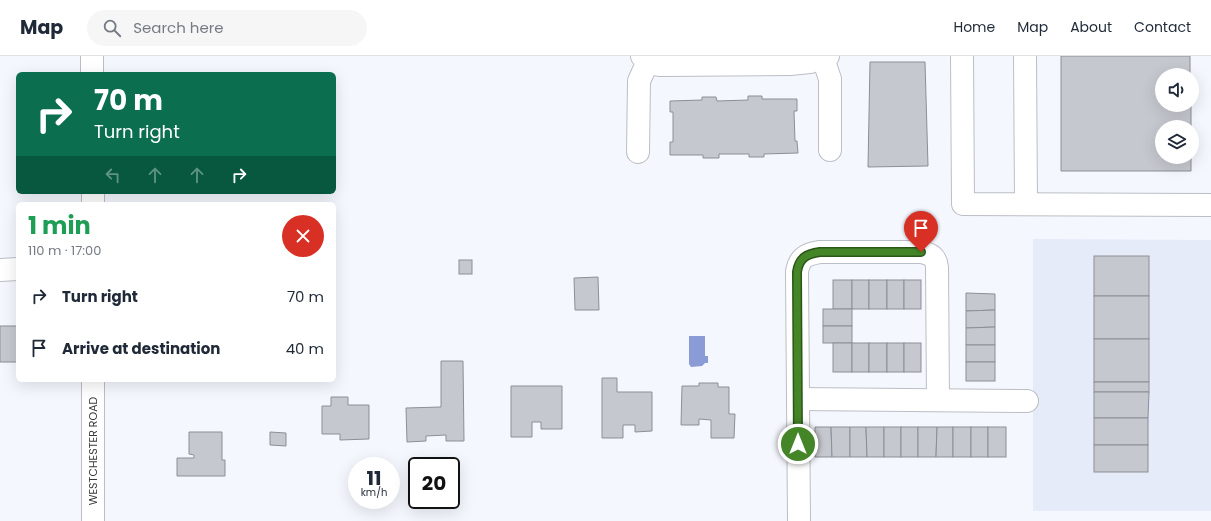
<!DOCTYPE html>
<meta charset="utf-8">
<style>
body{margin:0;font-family:Poppins,sans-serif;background:#f6f6f7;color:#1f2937;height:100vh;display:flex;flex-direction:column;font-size:15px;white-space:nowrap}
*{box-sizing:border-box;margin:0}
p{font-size:13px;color:#747a83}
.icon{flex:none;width:22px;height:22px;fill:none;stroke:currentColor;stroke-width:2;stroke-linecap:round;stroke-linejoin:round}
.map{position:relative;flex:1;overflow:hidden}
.side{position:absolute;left:16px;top:146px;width:320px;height:180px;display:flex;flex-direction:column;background:#fff;border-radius:6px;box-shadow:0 4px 16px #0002}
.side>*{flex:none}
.top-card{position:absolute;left:16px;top:16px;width:320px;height:122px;border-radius:6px;box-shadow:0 4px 16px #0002;background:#0b6e4f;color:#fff;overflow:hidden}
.controls{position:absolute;left:1155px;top:12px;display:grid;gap:8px}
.controls a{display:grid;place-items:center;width:44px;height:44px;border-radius:50%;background:#fff;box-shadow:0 4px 16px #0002;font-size:20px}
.speed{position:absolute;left:348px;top:401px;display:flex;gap:8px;font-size:20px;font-weight:700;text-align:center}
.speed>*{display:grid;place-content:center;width:52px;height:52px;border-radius:50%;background:#fff;box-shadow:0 4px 16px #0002;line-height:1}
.speed small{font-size:10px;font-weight:400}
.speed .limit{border:2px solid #111;border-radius:6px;background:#fff;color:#111}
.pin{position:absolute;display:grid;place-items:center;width:34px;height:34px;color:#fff;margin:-41px -17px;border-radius:50% 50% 50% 0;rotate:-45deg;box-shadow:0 0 4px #0007}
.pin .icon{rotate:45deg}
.me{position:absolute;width:44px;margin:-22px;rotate:0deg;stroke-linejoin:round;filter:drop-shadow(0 0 3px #0008)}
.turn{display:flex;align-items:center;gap:14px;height:84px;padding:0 12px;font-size:18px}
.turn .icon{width:52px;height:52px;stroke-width:2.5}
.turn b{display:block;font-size:28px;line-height:34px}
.lanes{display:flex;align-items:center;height:38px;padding:0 12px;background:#0003;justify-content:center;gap:20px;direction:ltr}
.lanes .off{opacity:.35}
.round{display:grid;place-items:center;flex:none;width:42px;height:42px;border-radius:21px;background:#f6f6f7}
.overview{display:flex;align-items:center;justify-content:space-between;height:68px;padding:0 12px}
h1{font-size:24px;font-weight:700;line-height:30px;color:#1e9e55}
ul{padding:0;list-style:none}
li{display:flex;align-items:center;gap:12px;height:52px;padding:0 12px}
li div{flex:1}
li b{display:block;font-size:15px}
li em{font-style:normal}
header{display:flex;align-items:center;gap:24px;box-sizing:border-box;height:56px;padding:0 20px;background:#fff;border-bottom:1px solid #e0e1e3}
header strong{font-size:19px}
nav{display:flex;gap:22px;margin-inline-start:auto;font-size:14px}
.search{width:280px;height:36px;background:#f6f6f7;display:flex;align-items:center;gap:10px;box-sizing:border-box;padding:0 14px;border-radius:22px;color:#747a83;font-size:15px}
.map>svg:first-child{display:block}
.built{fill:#e6ebf9}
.water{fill:#8a9bd6}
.building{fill:#c6c8cf;stroke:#8d8f96}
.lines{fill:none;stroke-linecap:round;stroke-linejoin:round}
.minor-casing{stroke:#bcbec5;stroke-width:24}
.minor{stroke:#fff;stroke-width:22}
.route-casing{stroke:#2c5619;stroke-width:10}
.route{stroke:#438527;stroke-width:7}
.labels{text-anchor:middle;stroke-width:4;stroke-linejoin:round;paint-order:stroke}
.street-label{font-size:11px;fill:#38383b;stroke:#fff}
</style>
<header>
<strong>Map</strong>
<div class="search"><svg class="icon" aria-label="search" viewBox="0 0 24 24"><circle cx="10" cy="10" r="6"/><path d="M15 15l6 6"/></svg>Search here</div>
<nav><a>Home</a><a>Map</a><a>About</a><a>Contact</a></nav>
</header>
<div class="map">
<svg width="1211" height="465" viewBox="0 0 1211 465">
<rect width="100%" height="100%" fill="#f5f7fe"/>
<path class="built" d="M1033,183L1211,184V455H1033Z"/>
<path class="water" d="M689,280H705V300H708V307H705L702,310L691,311L689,308Z"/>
<g class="building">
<path d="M1061,0H1190V19H1162V49H1191V71H1162V101H1191V115H1061Z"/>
<path d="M870,6H925L928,110L868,111Z"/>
<path d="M748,40H762V43H797V55H794L795,85H797L798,97L764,98V101H749V98H719V102H703V99H670V86H673V56H670V45L702,44V41H716L717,45L748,44Z"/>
<rect x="1094" y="200" width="55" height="40"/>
<rect x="459" y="204" width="13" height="14"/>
<path d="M598,221L599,254H575L574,222Z"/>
<rect x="833" y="224" width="19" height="29"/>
<rect x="852" y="224" width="17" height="29"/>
<rect x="869" y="224" width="18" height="29"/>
<rect x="887" y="224" width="17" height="29"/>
<rect x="904" y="224" width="17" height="29"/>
<path d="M966,237L995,238V254L966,255Z"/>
<rect x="1094" y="240" width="55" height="43"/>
<rect x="823" y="253" width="29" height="17"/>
<path d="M995,254V271L966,272V255Z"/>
<rect x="0" y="270" width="18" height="36"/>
<rect x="823" y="270" width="29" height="17"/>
<path d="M995,271V289H966V272Z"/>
<rect x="1094" y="283" width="55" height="43"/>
<rect x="833" y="287" width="19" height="29"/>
<rect x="852" y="287" width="17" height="29"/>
<rect x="869" y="287" width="18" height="29"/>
<rect x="887" y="287" width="17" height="29"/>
<rect x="904" y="287" width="17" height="29"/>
<rect x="966" y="289" width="29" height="17"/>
<path d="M441,305H463L464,385H446V379L426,380V385L407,386L406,352L441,351Z"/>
<rect x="966" y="306" width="29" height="19"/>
<path d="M602,322H617V336H652V375L635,376V369H623V382H602Z"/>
<rect x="1094" y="326" width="55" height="10"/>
<path d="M699,327H718V331H729V358H735L734,382H711V364L699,363V369H681L682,330H699Z"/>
<path d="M511,330H562V373H541V366H532V381H511Z"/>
<path d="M1094,336H1149L1148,362H1094Z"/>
<path d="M331,341H348V349H369V383L340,384V378H322V350H331Z"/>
<rect x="1094" y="362" width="54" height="27"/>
<path d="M815,371H831L832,401H815Z"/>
<path d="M831,371H850V401H832Z"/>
<path d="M850,371H866L867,401H850Z"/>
<path d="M866,371H884V401H867Z"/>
<rect x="884" y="371" width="17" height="30"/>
<rect x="901" y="371" width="17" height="30"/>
<path d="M918,371H937L936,401H918Z"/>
<path d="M937,371H953V401H936Z"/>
<rect x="953" y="371" width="18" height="30"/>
<rect x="971" y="371" width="17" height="30"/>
<rect x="988" y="371" width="18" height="30"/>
<path d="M189,376H222V404H225V420H177V402H194V399L189,398Z"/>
<path d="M270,376L286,377V390L270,389Z"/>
<rect x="1094" y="389" width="54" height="27"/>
</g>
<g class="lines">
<defs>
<g id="minor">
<path d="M92,0V18"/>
<path d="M642,0L654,8L661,9L790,8L810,6L828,0"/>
<path d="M962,0L963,148L1211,149"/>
<path d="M1025,0L1026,147"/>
<path d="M823,2L830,23V94"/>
<path d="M638,96L639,25L648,5"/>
<path d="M93,136V148"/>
<path d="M0,214L18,213"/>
<path d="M93,324V465"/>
<path d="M798,343L1027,345"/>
<path d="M799,465L797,216C799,202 806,198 820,196H921C931,198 936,201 937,211L938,344"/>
</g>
</defs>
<use href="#minor" class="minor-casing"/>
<use href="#minor" class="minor"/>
</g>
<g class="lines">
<defs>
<path id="route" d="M798,388L797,216C799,202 806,198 820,196H921"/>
</defs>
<use href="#route" class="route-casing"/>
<use href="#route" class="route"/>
</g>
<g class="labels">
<g class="street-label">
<text transform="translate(93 395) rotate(-90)" y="4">WESTCHESTER ROAD</text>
</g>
</g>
</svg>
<div class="controls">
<a><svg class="icon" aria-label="sound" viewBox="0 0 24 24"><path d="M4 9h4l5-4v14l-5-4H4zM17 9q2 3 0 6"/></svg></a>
<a><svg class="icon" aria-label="layers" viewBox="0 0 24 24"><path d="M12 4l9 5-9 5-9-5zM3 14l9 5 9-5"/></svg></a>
</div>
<div class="speed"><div>11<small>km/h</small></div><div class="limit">20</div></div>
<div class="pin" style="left:921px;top:196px;background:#d93025"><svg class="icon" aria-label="arrive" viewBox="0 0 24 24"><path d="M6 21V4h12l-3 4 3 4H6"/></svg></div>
<svg class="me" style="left:798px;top:388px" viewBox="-20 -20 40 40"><circle r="17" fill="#438527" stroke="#fff" stroke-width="3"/><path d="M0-11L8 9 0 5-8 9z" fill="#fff"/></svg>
<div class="top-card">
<div class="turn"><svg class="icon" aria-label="right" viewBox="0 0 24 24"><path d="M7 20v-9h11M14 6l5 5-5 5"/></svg><div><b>70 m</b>Turn right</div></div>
<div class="lanes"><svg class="icon off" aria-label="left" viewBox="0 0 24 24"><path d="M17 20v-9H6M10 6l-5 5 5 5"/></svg><svg class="icon off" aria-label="ahead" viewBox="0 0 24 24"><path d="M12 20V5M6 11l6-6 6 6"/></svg><svg class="icon off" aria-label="ahead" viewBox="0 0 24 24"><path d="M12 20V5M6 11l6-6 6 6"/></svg><svg class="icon" aria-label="right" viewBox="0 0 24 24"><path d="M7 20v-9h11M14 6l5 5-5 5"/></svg></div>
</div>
<section class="side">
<div class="overview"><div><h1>1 min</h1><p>110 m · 17:00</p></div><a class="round" style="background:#d93025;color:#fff"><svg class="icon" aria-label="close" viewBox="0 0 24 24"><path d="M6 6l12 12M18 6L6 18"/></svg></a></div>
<ul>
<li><svg class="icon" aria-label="right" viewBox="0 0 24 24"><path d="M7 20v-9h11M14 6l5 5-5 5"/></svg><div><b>Turn right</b></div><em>70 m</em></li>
<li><svg class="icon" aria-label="arrive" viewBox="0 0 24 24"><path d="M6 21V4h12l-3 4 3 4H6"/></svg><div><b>Arrive at destination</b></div><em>40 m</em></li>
</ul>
</section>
</div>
